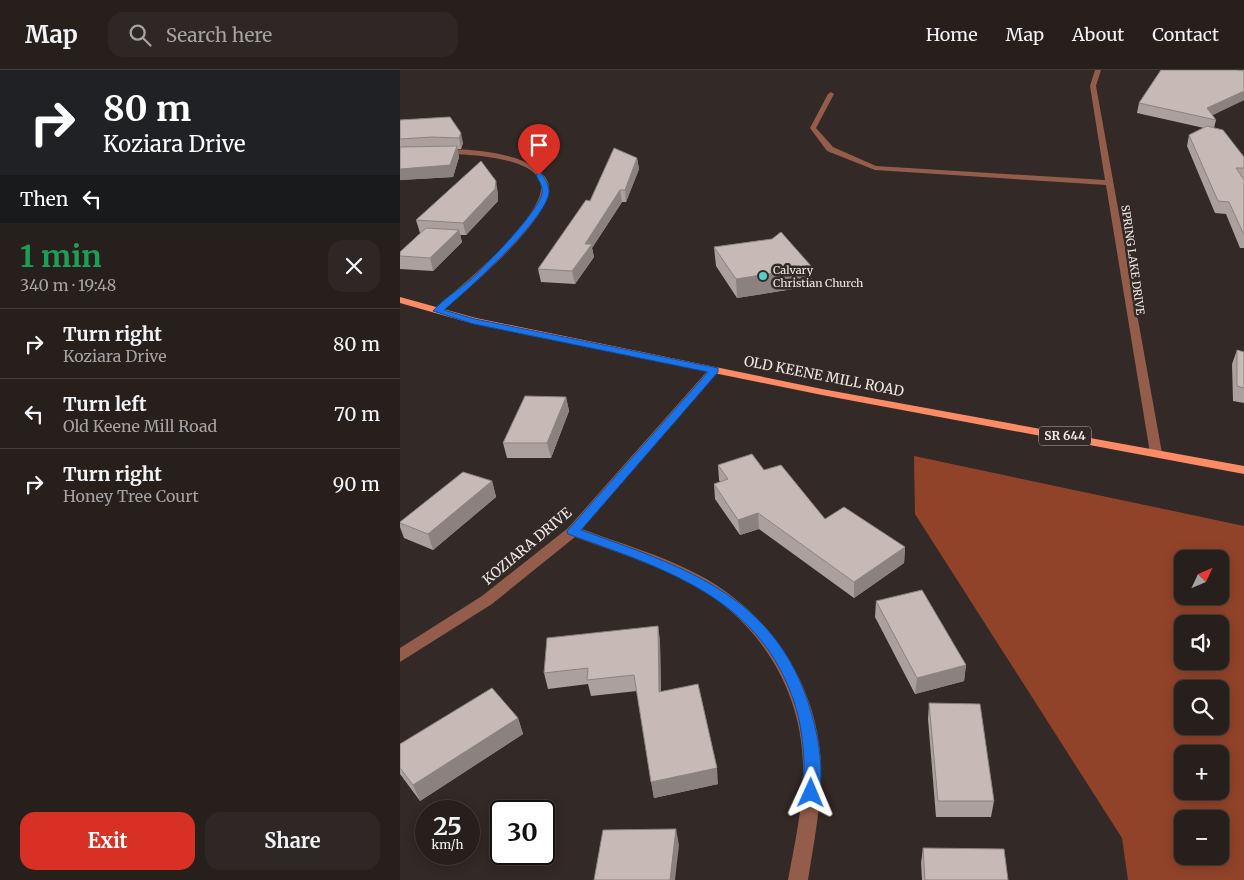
<!DOCTYPE html>
<meta charset="utf-8">
<style>
body{margin:0;font-family:Merriweather,serif;background:#2e2725;color:#f1f3f6;height:100vh;display:flex;flex-direction:column;font-size:19px;white-space:nowrap}
*{box-sizing:border-box;margin:0}
p{font-size:16px;color:#a4a2a3}
.icon{flex:none;width:28px;height:28px;fill:none;stroke:currentColor;stroke-width:2;stroke-linecap:round;stroke-linejoin:round}
.map{position:relative;flex:1;overflow:hidden}
.drawer{display:flex;flex-direction:column;background:#261f1c;width:400px}
.drawer>*{flex:none}
.top-card{background:#202124;color:#fff;overflow:hidden}
.needle{width:32px;rotate:46deg}
.buttons{position:absolute;left:774px;top:480px;display:grid;gap:10px}
.buttons a{display:grid;place-items:center;width:55px;height:55px;border-radius:10px;background:#261f1c;box-shadow:0 2px 12px #0003,0 0 0 1px #423d3b;font-size:25px}
.speed{position:absolute;left:15px;top:730px;display:flex;gap:10px;font-size:25px;font-weight:700;text-align:center}
.speed>*{display:grid;place-content:center;width:65px;height:65px;border-radius:50%;background:#261f1c;box-shadow:0 2px 12px #0003,0 0 0 1px #423d3b;line-height:1}
.speed small{font-size:12px;font-weight:400}
.speed .limit{border:2px solid #111;border-radius:8px;background:#fff;color:#111}
.pin{position:absolute;display:grid;place-items:center;width:42px;height:42px;color:#fff;margin:-51px -21px;border-radius:50% 50% 50% 0;rotate:-45deg;box-shadow:0 0 5px #0007}
.pin .icon{rotate:45deg}
.me{position:absolute;width:55px;margin:-28px;rotate:1deg;stroke-linejoin:round;filter:drop-shadow(0 0 4px #0008)}
.turn{display:flex;align-items:center;gap:18px;height:105px;padding:0 20px;font-size:22px}
.turn .icon{width:65px;height:65px;stroke-width:2.5}
.turn b{display:block;font-size:35px;line-height:42px}
.then{display:flex;align-items:center;height:48px;padding:0 20px;background:#0003;gap:10px;font-size:19px}
.round{display:grid;place-items:center;flex:none;width:52px;height:52px;border-radius:15px;background:#2e2725}
.summary{display:flex;align-items:center;justify-content:space-between;height:85px;padding:0 20px}
h1{font-size:30px;font-weight:700;line-height:38px;color:#1e9e55}
.cta{display:flex;gap:10px;margin-top:auto;padding:10px 20px}
.cta a{flex:1;height:58px;border-radius:15px;background:#d93025;color:#fff;font-size:20px;font-weight:700;line-height:58px;text-align:center}
.cta a+a{background:#2e2725;color:#f1f3f6}
ul{padding:0;list-style:none}
li{display:flex;align-items:center;gap:15px;height:70px;padding:0 20px;border-top:1px solid #423d3b}
li div{flex:1}
li b{display:block;font-size:19px}
li em{font-style:normal}
header{display:flex;align-items:center;gap:30px;box-sizing:border-box;height:70px;padding:0 25px;background:#261f1c;border-bottom:1px solid #423d3b}
header strong{font-size:24px}
nav{display:flex;gap:28px;margin-inline-start:auto;font-size:18px}
.search{width:350px;height:45px;background:#2e2725;display:flex;align-items:center;gap:12px;box-sizing:border-box;padding:0 18px;border-radius:15px;color:#a4a2a3;font-size:19px}
main{display:flex;flex:1;min-height:0}
.map>svg:first-child{display:block}
.forest{fill:#914329;fill-rule:evenodd}
.lines{fill:none;stroke-linecap:round;stroke-linejoin:round}
.minor{fill:#945d4b;fill-rule:evenodd}
.major{fill:#fd8b66;fill-rule:evenodd}
.wall{fill:#aba09d}
.shaded-wall{fill:#8b827f}
.building{fill:#c7bab6;stroke:#8b827f}
.route{fill:#1a73e8;stroke:#114b97}
.poi-dot{fill:#55cec5;stroke:#332926;stroke-width:2}
.labels{text-anchor:middle;stroke-width:5;stroke-linejoin:round;paint-order:stroke}
.far-street-label{font-size:11px;fill:#efe8e6;stroke:#332926}
.far-poi-label{font-size:11px;fill:#efe8e6;stroke:#332926;text-anchor:start}
.shield{fill:#332926;stroke:#b7afac;stroke-width:1}
.shield-label{font-size:12px;font-weight:bold;fill:#efe8e6}
.street-label{font-size:14px;fill:#efe8e6;stroke:#332926}
</style>
<header>
<strong>Map</strong>
<div class="search"><svg class="icon" aria-label="search" viewBox="0 0 24 24"><circle cx="10" cy="10" r="6"/><path d="M15 15l6 6"/></svg>Search here</div>
<nav><a>Home</a><a>Map</a><a>About</a><a>Contact</a></nav>
</header>
<main>
<section class="drawer">
<div class="top-card">
<div class="turn"><svg class="icon" aria-label="right" viewBox="0 0 24 24"><path d="M7 20v-9h11M14 6l5 5-5 5"/></svg><div><b>80 m</b>Koziara Drive</div></div>
<div class="then">Then<svg class="icon" aria-label="left" viewBox="0 0 24 24"><path d="M17 20v-9H6M10 6l-5 5 5 5"/></svg></div>
</div>
<div class="summary"><div><h1>1 min</h1><p>340 m · 19:48</p></div><a class="round"><svg class="icon" aria-label="close" viewBox="0 0 24 24"><path d="M6 6l12 12M18 6L6 18"/></svg></a></div>
<ul>
<li><svg class="icon" aria-label="right" viewBox="0 0 24 24"><path d="M7 20v-9h11M14 6l5 5-5 5"/></svg><div><b>Turn right</b><p>Koziara Drive</p></div><em>80 m</em></li>
<li><svg class="icon" aria-label="left" viewBox="0 0 24 24"><path d="M17 20v-9H6M10 6l-5 5 5 5"/></svg><div><b>Turn left</b><p>Old Keene Mill Road</p></div><em>70 m</em></li>
<li><svg class="icon" aria-label="right" viewBox="0 0 24 24"><path d="M7 20v-9h11M14 6l5 5-5 5"/></svg><div><b>Turn right</b><p>Honey Tree Court</p></div><em>90 m</em></li>
</ul>
<div class="cta"><a>Exit</a><a>Share</a></div>
</section>
<div class="map">
<svg width="844" height="810" viewBox="0 0 844 810">
<rect width="100%" height="100%" fill="#332926"/>
<path class="forest" d="M514,386L844,456V810H728L722,768L515,444ZM782,489H820V526H782ZM782,554H820V591H782ZM782,619H820V656H782ZM782,684H820V721H782ZM782,749H820V786H782Z"/>
<g class="lines">
<g class="minor">
<path d="M695,0H701L696,16L762,383L756,387L750,383L706,115L475,100L427,81L410,58L428,24L431,22L434,24L416,58L433,77L476,96L705,110L690,16Z"/>
<path d="M39,80C62,77 102,82 123,91C133,96 148,104 149,117C151,150 65,222 40,243H34V239C59,218 142,150 141,117C140,86 64,84 42,84H39Z"/>
<path d="M314,297L318,298L319,300L318,302L182,459C221,474 262,485 299,505C369,542 417,613 421,693C422,732 414,772 408,810H388C395,772 404,733 403,694C401,616 356,547 287,511C252,493 212,481 175,467L92,534L0,592V578L82,526L168,458L310,298Z"/>
</g>
<path class="major" d="M0,227L76,248L422,319L844,396V404L422,325L74,254L0,233Z"/>
</g>
<g class="wall">
<path d="M761,0H844V30L812,45L816,50L814,58L844,87V178H840L826,144L815,143L787,76L789,65L804,58L737,43L739,33Z"/>
<path d="M50,47L63,73L61,79H57L59,87L53,107L0,110V50Z"/>
<path d="M237,88L239,99L226,132H222L192,178L194,187L175,214L141,212L138,199L190,131Z"/>
<path d="M98,123V131L66,165H60L62,172L33,201L0,199V182L21,163H20L16,150Z"/>
<path d="M372,169L412,197V216L337,228L316,196L314,177Z"/>
<path d="M837,280L844,282V333L833,331L832,294Z"/>
<path d="M166,327L169,341L151,388H107L103,373Z"/>
<path d="M318,395L364,400L425,449L505,477L504,493L454,528L359,459L340,465L315,429L314,414L320,412L319,410Z"/>
<path d="M92,411L96,427L33,480L4,468L0,457V452Z"/>
<path d="M476,531L566,595L564,611L515,624L475,547Z"/>
<path d="M258,556L260,572L261,621L318,714L254,728L237,621L191,626L188,614L148,619L144,603Z"/>
<path d="M529,633L594,731L591,747H536L528,649Z"/>
<path d="M118,648L123,664L20,731L0,704V674Z"/>
<path d="M523,778L608,810H522L521,793Z"/>
</g>
<g class="shaded-wall">
<path d="M844,21V30L807,48V38Z"/>
<path d="M61,63L63,73L61,79L59,68Z"/>
<path d="M57,76L59,87L53,107L0,110V99Z"/>
<path d="M237,88L239,99L226,132L225,120Z"/>
<path d="M96,111L98,123V131L66,165L63,153Z"/>
<path d="M220,120L222,132L192,178L194,187L175,214L172,201L185,174Z"/>
<path d="M59,160L62,172L33,201L30,188Z"/>
<path d="M412,197V216L337,228L336,209Z"/>
<path d="M166,327L169,341L151,388L147,373Z"/>
<path d="M92,411L96,427L33,480L28,464Z"/>
<path d="M358,443L359,459L340,465L338,450Z"/>
<path d="M505,477L504,493L454,528V512Z"/>
<path d="M258,556L260,572L261,638L259,622Z"/>
<path d="M566,595L564,611L515,624L517,608Z"/>
<path d="M118,648L123,664L20,731L13,715Z"/>
<path d="M317,698L318,714L254,728L251,712Z"/>
<path d="M276,759L279,775L275,810H270Z"/>
</g>
<g class="building">
<path d="M761,0H837L844,1V21L807,38L816,50L739,33Z"/>
<path d="M50,47L61,63L59,68L32,67L0,69V50Z"/>
<path d="M807,56L823,60L844,87V98H836L844,110V165L829,132L818,131L789,65Z"/>
<path d="M57,76L50,95L0,99V77Z"/>
<path d="M214,78L237,88L225,120H220L185,174H192L172,201L138,199L186,130L190,131Z"/>
<path d="M81,91L96,111L95,119L63,153L16,150Z"/>
<path d="M26,158L59,160L30,188L0,186V182Z"/>
<path d="M381,162L412,197L336,209L314,177L372,169Z"/>
<path d="M837,280L844,282V318L837,316Z"/>
<path d="M125,326L166,327L147,373H103Z"/>
<path d="M352,384L364,400L381,395L425,449L444,437L505,477L454,512L358,443L338,450L314,414L328,409L318,395Z"/>
<path d="M63,402L92,411L28,464L0,453V452Z"/>
<path d="M522,520L566,595L517,608L476,531Z"/>
<path d="M258,556L259,622L298,614L317,698L251,712L234,605L187,610L188,598L144,603L147,568Z"/>
<path d="M92,618L118,648L13,715L0,698V674Z"/>
<path d="M529,633L580,634L594,731H538Z"/>
<path d="M276,759L270,810H194L203,760Z"/>
<path d="M523,778L604,779L608,810H525Z"/>
</g>
<path class="route" d="M139,103L142,104C145,110 149,114 149,122C147,149 66,221 44,240L75,249L318,298V302L181,460C289,499 383,527 414,653C419,671 425,711 417,728L411,730L406,728C400,717 405,702 404,690C403,673 401,655 396,638C363,528 265,499 168,464L167,461L308,302L74,254L33,241C44,228 59,220 71,209C86,195 139,142 142,123C143,116 139,111 136,105Z"/>
<circle class="poi-dot" cx="363" cy="206" r="5"/>
<g class="labels">
<g class="far-street-label">
<text transform="translate(733 190) rotate(82)" y="4">SPRING LAKE DRIVE</text>
</g>
<g class="far-poi-label">
<text x="373" y="204">Calvary<tspan x="373" dy="13">Christian Church</tspan></text>
</g>
<rect class="shield" x="639" y="356.5" width="52" height="19" rx="4"/>
<g class="shield-label">
<text x="665" y="370">SR 644</text>
</g>
<g class="street-label">
<text transform="translate(424 306) rotate(11)" y="5">OLD KEENE MILL ROAD</text>
<text transform="translate(127 476) rotate(-40)" y="5">KOZIARA DRIVE</text>
</g>
</g>
</svg>
<div class="buttons">
<a><svg class="needle" viewBox="-14 -14 28 28"><path d="M0-13l5 13h-10z" fill="#e53935"/><path d="M0 13l5-13h-10z" fill="#a4a2a3"/></svg></a>
<a><svg class="icon" aria-label="sound" viewBox="0 0 24 24"><path d="M4 9h4l5-4v14l-5-4H4zM17 9q2 3 0 6"/></svg></a>
<a><svg class="icon" aria-label="search" viewBox="0 0 24 24"><circle cx="10" cy="10" r="6"/><path d="M15 15l6 6"/></svg></a>
<a>+</a>
<a>−</a>
</div>
<div class="speed"><div>25<small>km/h</small></div><div class="limit">30</div></div>
<div class="pin" style="left:139px;top:105px;background:#d93025"><svg class="icon" aria-label="arrive" viewBox="0 0 24 24"><path d="M6 21V4h12l-3 4 3 4H6"/></svg></div>
<svg class="me" style="left:411px;top:723px" viewBox="-20 -20 40 40"><path d="M0-17L14 15 0 8-14 15z" fill="#1a73e8" stroke="#fff" stroke-width="4"/></svg>
</div>
</main>
